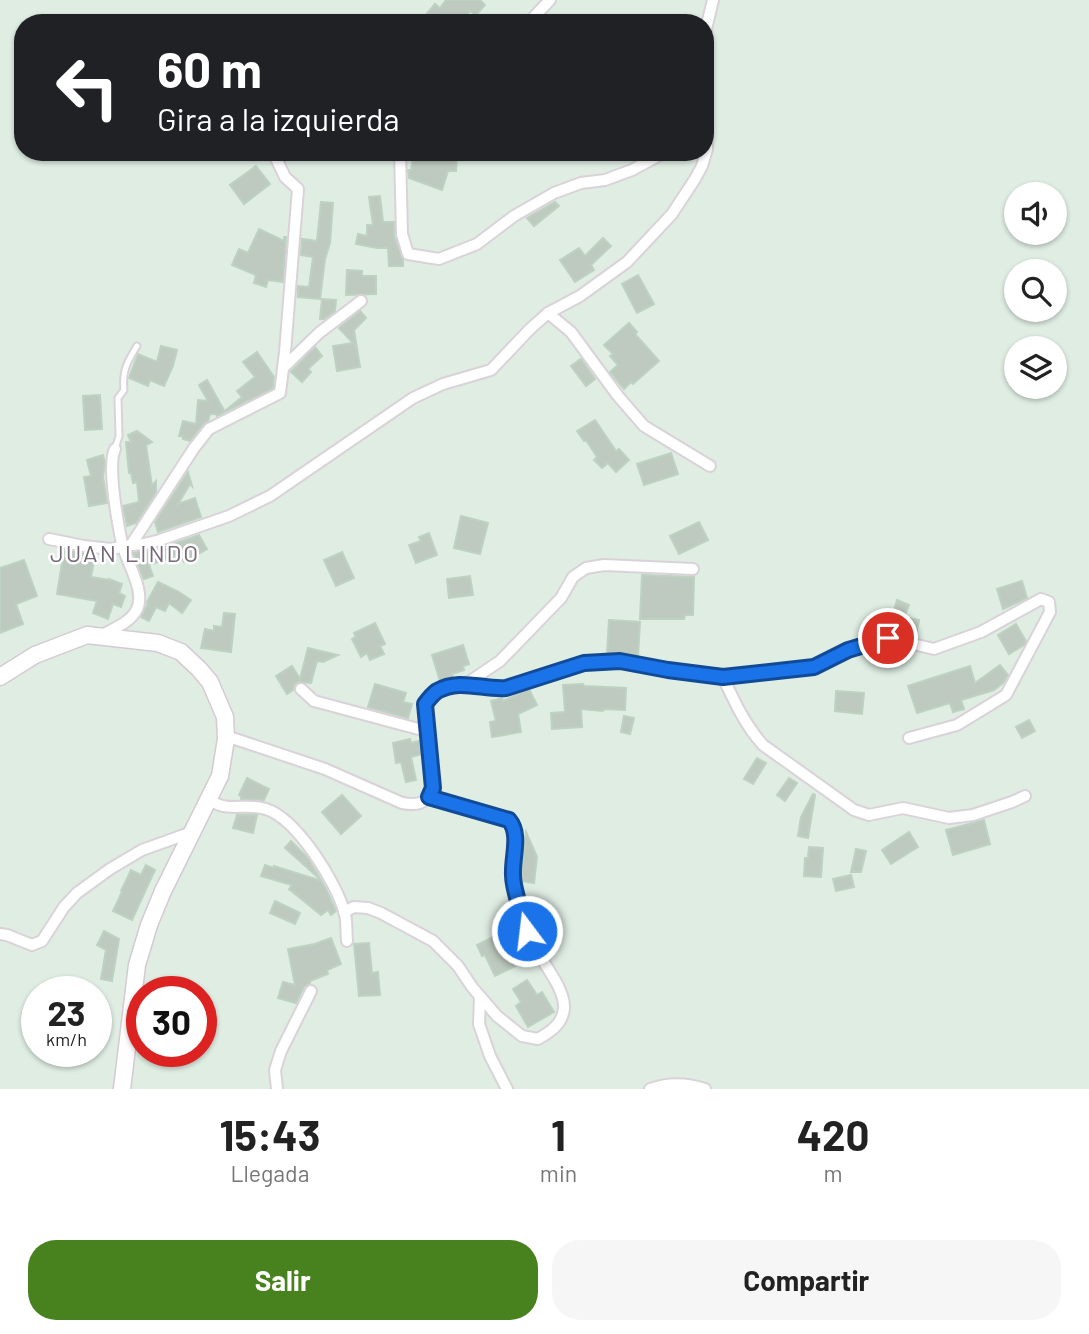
<!DOCTYPE html>
<html lang="es">
<style>
body{margin:0;font-family:Barlow,sans-serif;background:#f6f6f6;color:#222;height:100vh;display:flex;flex-direction:column;font-size:26px;white-space:nowrap}
*{box-sizing:border-box;margin:0}
p{font-size:23px;color:#767676}
.icon{flex:none;width:38px;height:38px;fill:none;stroke:currentColor;stroke-width:2;stroke-linecap:round;stroke-linejoin:round}
.map{position:relative;height:1089px;overflow:hidden}
.drawer{display:flex;flex-direction:column;background:#fff;flex:1}
.drawer>*{flex:none}
.guide{position:absolute;left:14px;top:14px;width:700px;height:147px;border-radius:28px;box-shadow:0 2px 5px #0004;background:#202124;color:#fff;overflow:hidden}
.fabs{position:absolute;left:1004px;top:182px;display:grid;gap:14px}
.fabs a{display:grid;place-items:center;width:63px;height:63px;border-radius:50%;background:#fff;box-shadow:0 2px 5px #0004;font-size:35px}
.speed{position:absolute;left:21px;top:976px;display:flex;gap:14px;font-size:35px;font-weight:700;text-align:center}
.speed>*{display:grid;place-content:center;width:91px;height:91px;border-radius:50%;background:#fff;box-shadow:0 2px 5px #0004;line-height:1}
.speed small{font-size:18px;font-weight:400}
.speed .limit{border:10px solid #d22;background:#fff;color:#111}
.pin{position:absolute;display:grid;place-items:center;width:60px;height:60px;color:#fff;margin:-30px;border:4px solid #fff;border-radius:50%;box-shadow:0 2px 7px #0007}
.me{position:absolute;width:77px;margin:-38px;rotate:345deg;stroke-linejoin:round;filter:drop-shadow(0 0 5px #0008)}
.turn{display:flex;align-items:center;gap:24px;height:147px;padding:0 28px;font-size:32px}
.turn .icon{width:91px;height:91px;stroke-width:2.5}
.turn b{display:block;font-size:49px;line-height:60px}
.eta{display:flex;justify-content:space-evenly;align-items:center;height:119px;text-align:center}
.eta b{font-size:42px;font-weight:700;line-height:49px}
.button{display:flex;gap:14px;margin-top:auto;padding:14px 28px}
.button a{flex:1;height:80px;border-radius:28px;background:#48821e;color:#fff;font-size:28px;font-weight:700;line-height:80px;text-align:center}
.button a+a{background:#f6f6f6;color:#222}
.map>svg:first-child{display:block}
.building{fill:#becac0;stroke:#bdd2c1;stroke-width:2}
.lines{fill:none;stroke-linecap:round;stroke-linejoin:round}
.service-casing{stroke:#dad2d9;stroke-width:9}
.minor-casing{stroke:#dad2d9;stroke-width:14}
.secondary-casing{stroke:#d5cad3;stroke-width:19}
.service{stroke:#fff;stroke-width:5}
.minor{stroke:#fff;stroke-width:10}
.secondary{stroke:#fff;stroke-width:16}
.route-casing{stroke:#114b97;stroke-width:18}
.route{stroke:#1a73e8;stroke-width:12}
.labels{text-anchor:middle;stroke-width:5;stroke-linejoin:round;paint-order:stroke}
.quarter-label{font-size:24px;letter-spacing:2px;fill:#746974;stroke:#fff}
</style>
<div class="map">
<svg width="1089" height="1089" viewBox="0 0 1089 1089">
<rect width="100%" height="100%" fill="#dfede3"/>
<g class="building">
<path d="M446,0H480L485,5L476,15L470,11L460,23H419L435,4L440,8Z"/>
<path d="M414,152L433,156V154L457,156L456,171H448L442,190L409,178L408,170H411Z"/>
<path d="M256,166L270,184L244,204L230,185Z"/>
<path d="M380,196L383,222H394V236L403,260V266H389L388,248H377L356,244L358,234L367,236V225H373L369,197Z"/>
<path d="M321,202L333,203L330,243L325,259L320,299L298,297V286L309,287L313,257L301,255L302,239L317,241Z"/>
<path d="M555,202L559,206L534,226L527,218Z"/>
<path d="M259,229L284,241V237H286L283,282L268,280L266,287L254,283L256,275L232,265L239,249L248,253Z"/>
<path d="M603,238L611,246L591,265L594,270L575,282L560,260L579,248L585,256Z"/>
<path d="M347,270L362,271V276H376V294L346,295Z"/>
<path d="M638,275L654,304L637,313L622,284Z"/>
<path d="M322,299L336,300L335,311L324,319H320Z"/>
<path d="M360,311L366,318L354,330L360,367L337,371L333,346L353,343L339,328Z"/>
<path d="M629,323L637,332L635,334L659,361L633,384L631,382L624,389L610,372L618,365L610,356L613,354L604,345Z"/>
<path d="M161,346L177,350L173,366L164,386L150,380L148,386L129,378L138,354L157,362Z"/>
<path d="M315,347L322,356L308,369L311,372L302,382L291,372Z"/>
<path d="M257,352L274,377L273,388L227,411L226,410L242,397L237,391L255,377L243,362Z"/>
<path d="M581,359L595,379L586,386L571,366Z"/>
<path d="M207,380L225,412L217,416L216,414H210L208,421L203,424L190,441L183,439L182,436H179L183,421L196,424L198,400L208,401L199,385Z"/>
<path d="M100,395L102,429L85,430L83,396Z"/>
<path d="M595,420L616,451L619,449L629,460L616,472L608,463L602,468L594,460L597,457L586,440L584,441L577,431Z"/>
<path d="M137,431L152,442L146,445L152,486L156,481V492L136,523L127,526L123,506L139,502L137,482L133,483L131,473H129L126,442H131L128,435Z"/>
<path d="M671,453L678,474L644,485L637,464Z"/>
<path d="M103,455L105,463L103,477L107,503L89,506L84,477L91,476L87,460Z"/>
<path d="M188,472L192,486L190,484L178,504L195,498L201,517L158,532L155,522Z"/>
<path d="M461,516L488,523L480,554L454,548Z"/>
<path d="M699,522L708,540L679,554L670,536Z"/>
<path d="M429,533L437,555L416,563L409,545L421,541L419,537Z"/>
<path d="M199,535L207,549L184,562L180,555L149,565L153,576L144,579L133,553L162,548Z"/>
<path d="M64,550L95,555L91,577L109,580V579L122,584L119,593L125,596L121,607L113,604L108,619L93,613L97,601L57,594Z"/>
<path d="M342,552L354,578L336,586L324,560Z"/>
<path d="M24,560L37,596L16,604L23,624L0,633V568Z"/>
<path d="M642,575L694,577L693,615H685L684,619H640Z"/>
<path d="M470,576L473,595L449,598L447,579Z"/>
<path d="M1022,581L1027,598L1003,609L997,589Z"/>
<path d="M158,582L179,592L191,600L182,613L169,603L165,611L156,607L149,621L141,617L147,605L149,606L147,602Z"/>
<path d="M897,600L909,605L904,617L919,620L917,631L905,629L904,634L893,631L897,611L894,610Z"/>
<path d="M224,613L235,614L231,652L201,648L205,629L214,631V626L222,627Z"/>
<path d="M609,620L640,622L638,656L621,653L607,654Z"/>
<path d="M375,623L385,644L380,646L384,654L370,660L367,653L361,657L352,639L356,637L354,633Z"/>
<path d="M1016,624L1026,641L1024,645L1009,654L998,635Z"/>
<path d="M463,645L469,664L463,666L464,670L452,674L453,678L440,681L432,655Z"/>
<path d="M308,648L338,655L323,662L317,661L311,683L298,682L295,684L293,690L287,694L276,676L292,666L300,679Z"/>
<path d="M1000,665L1008,675L1003,683L994,690L961,700L964,709L953,712L950,703L917,713L908,686L970,666L975,683Z"/>
<path d="M375,684L406,693L403,702L412,704L408,718L368,707Z"/>
<path d="M583,684L584,686L626,688L625,710L604,709L603,711L581,709L582,727L552,729L551,713L565,712L563,685Z"/>
<path d="M529,689L537,705L518,714L521,732L492,737L490,722L496,721L491,701L502,698L503,701Z"/>
<path d="M836,691L864,693L862,714L835,711Z"/>
<path d="M624,716L634,718L630,734L621,732Z"/>
<path d="M1029,720L1035,731L1022,738L1016,727Z"/>
<path d="M410,739L411,743L419,741L422,754L411,757L416,780L406,782L401,762L396,763L393,743Z"/>
<path d="M757,758L766,763L753,784L744,779Z"/>
<path d="M247,778L269,789L264,800L241,799V796L239,795Z"/>
<path d="M789,778L797,783L785,801L777,795Z"/>
<path d="M813,794L815,795L808,838L798,836L801,817Z"/>
<path d="M342,795L361,816L341,834L322,812Z"/>
<path d="M237,815H257L253,833L233,828Z"/>
<path d="M984,820L990,844L953,855L946,830Z"/>
<path d="M526,832L537,857L534,883L521,881Z"/>
<path d="M909,832L918,847L891,864L882,850Z"/>
<path d="M291,841L308,858L326,889L336,911L331,915L328,910L321,915L289,889L292,885L261,876L265,865L274,868V866L322,881L285,848Z"/>
<path d="M809,847L823,848L821,877L804,876L805,858H808Z"/>
<path d="M856,849L866,851L861,872H851Z"/>
<path d="M146,865L155,870L132,920L113,911L122,892L121,891L131,870L141,875Z"/>
<path d="M851,875L854,887L836,891L833,879Z"/>
<path d="M275,901L300,913L295,924L270,913Z"/>
<path d="M104,931L119,939L112,981L101,979L106,950L97,945Z"/>
<path d="M495,936L499,945L506,941L509,946L519,942L528,960L495,976L485,955L482,956L477,945Z"/>
<path d="M331,938L341,964L327,970L328,974L310,981V983L304,987L296,1003L278,998L283,982L295,985L288,949L315,944Z"/>
<path d="M369,943L372,973L378,972L380,995L359,996L354,944Z"/>
<path d="M527,980L537,995L542,992L554,1012L528,1027L516,1006L521,1002L513,989Z"/>
</g>
<g class="lines">
<defs>
<path id="service" d="M115,449L119,436L118,398L124,390C122,371 127,362 137,346"/>
<g id="minor">
<path d="M528,23L550,0"/>
<path d="M705,33L713,0"/>
<path d="M705,78L707,149"/>
<path d="M400,152L402,234L408,254L439,259L477,244L514,216L554,193L581,183L605,180L632,170L665,152"/>
<path d="M548,313L571,332L618,396L644,426L710,466"/>
<path d="M283,368L319,333L361,301"/>
<path d="M49,539L84,546L111,549L131,545L194,448L209,429L280,393L285,352L298,189L285,177L273,152"/>
<path d="M131,545L144,544L160,540L229,516L270,496L413,398L443,384L491,370L530,329L548,313L580,296L627,262L672,214L695,179L702,166L707,149L705,148"/>
<path d="M102,635C113,629 129,623 136,611C147,593 127,563 122,544C118,524 107,465 115,449"/>
<path d="M723,677C734,701 745,725 763,745L854,810L869,815L903,808L949,818L973,815L1012,802L1025,796"/>
<path d="M466,684L500,661L561,598L573,577L586,568L604,565L693,569"/>
<path d="M301,689L314,701L426,731"/>
<path d="M226,736L325,769L402,803C418,806 426,804 433,788L425,704C429,700 433,694 437,691C460,678 483,690 506,688L584,663L620,661L668,670L723,677L814,667L848,650L888,638L934,649L981,632L1041,599L1049,602L1050,612L1006,695L957,725L909,738"/>
<path d="M208,800C213,802 218,805 223,806C236,809 250,804 266,809C297,819 337,883 345,914C347,923 346,932 347,941"/>
<path d="M344,912L354,907L368,908L381,913L433,941L458,966L472,987L497,1016L522,1036L538,1039C550,1032 563,1024 564,1008C565,988 542,962 533,945C526,930 523,914 518,899C516,892 513,885 513,878C511,859 522,836 509,820L429,797"/>
<path d="M0,934L7,935L32,945L42,941L64,907L77,893L110,869L142,850L192,832"/>
<path d="M480,997L479,1024L490,1056L507,1089"/>
<path d="M277,1089L275,1070L281,1051L311,991"/>
<path d="M650,1089C669,1082 687,1083 705,1089"/>
</g>
<path id="secondary" d="M0,677L35,655L87,635L158,643L181,652L199,669L210,682L225,717L226,739L220,776L163,891L149,925L137,965L122,1089"/>
</defs>
<use href="#service" class="service-casing"/>
<use href="#minor" class="minor-casing"/>
<use href="#secondary" class="secondary-casing"/>
<use href="#service" class="service"/>
<use href="#minor" class="minor"/>
<use href="#secondary" class="secondary"/>
</g>
<g class="lines">
<defs>
<path id="route" d="M527,931C523,914 513,892 513,875C512,857 521,834 509,820L429,797L433,788L425,704C428,700 433,694 437,691C460,678 483,690 506,688L584,663L620,661L668,670L723,677L814,667L848,650L888,638"/>
</defs>
<use href="#route" class="route-casing"/>
<use href="#route" class="route"/>
</g>
<g class="labels">
<g class="quarter-label">
<text x="125" y="562">JUAN LINDO</text>
</g>
</g>
</svg>
<div class="fabs">
<a><svg class="icon" aria-label="sound" viewBox="0 0 24 24"><path d="M4 9h4l5-4v14l-5-4H4zM17 9q2 3 0 6"/></svg></a>
<a><svg class="icon" aria-label="search" viewBox="0 0 24 24"><circle cx="10" cy="10" r="6"/><path d="M15 15l6 6"/></svg></a>
<a><svg class="icon" aria-label="layers" viewBox="0 0 24 24"><path d="M12 4l9 5-9 5-9-5zM3 14l9 5 9-5"/></svg></a>
</div>
<div class="speed"><div>23<small>km/h</small></div><div class="limit">30</div></div>
<div class="pin" style="left:888px;top:638px;background:#d93025"><svg class="icon" aria-label="arrive" viewBox="0 0 24 24"><path d="M6 21V4h12l-3 4 3 4H6"/></svg></div>
<svg class="me" style="left:527px;top:931px" viewBox="-20 -20 40 40"><circle r="17" fill="#1a73e8" stroke="#fff" stroke-width="3"/><path d="M0-11L8 9 0 5-8 9z" fill="#fff"/></svg>
<div class="guide">
<div class="turn"><svg class="icon" aria-label="left" viewBox="0 0 24 24"><path d="M17 20v-9H6M10 6l-5 5 5 5"/></svg><div><b>60 m</b>Gira a la izquierda</div></div>
</div>
</div>
<section class="drawer">
<div class="eta">
<div><b>15:43</b><p>Llegada</p></div>
<div><b>1</b><p>min</p></div>
<div><b>420</b><p>m</p></div>
</div>
<div class="button"><a>Salir</a><a>Compartir</a></div>
</section>
